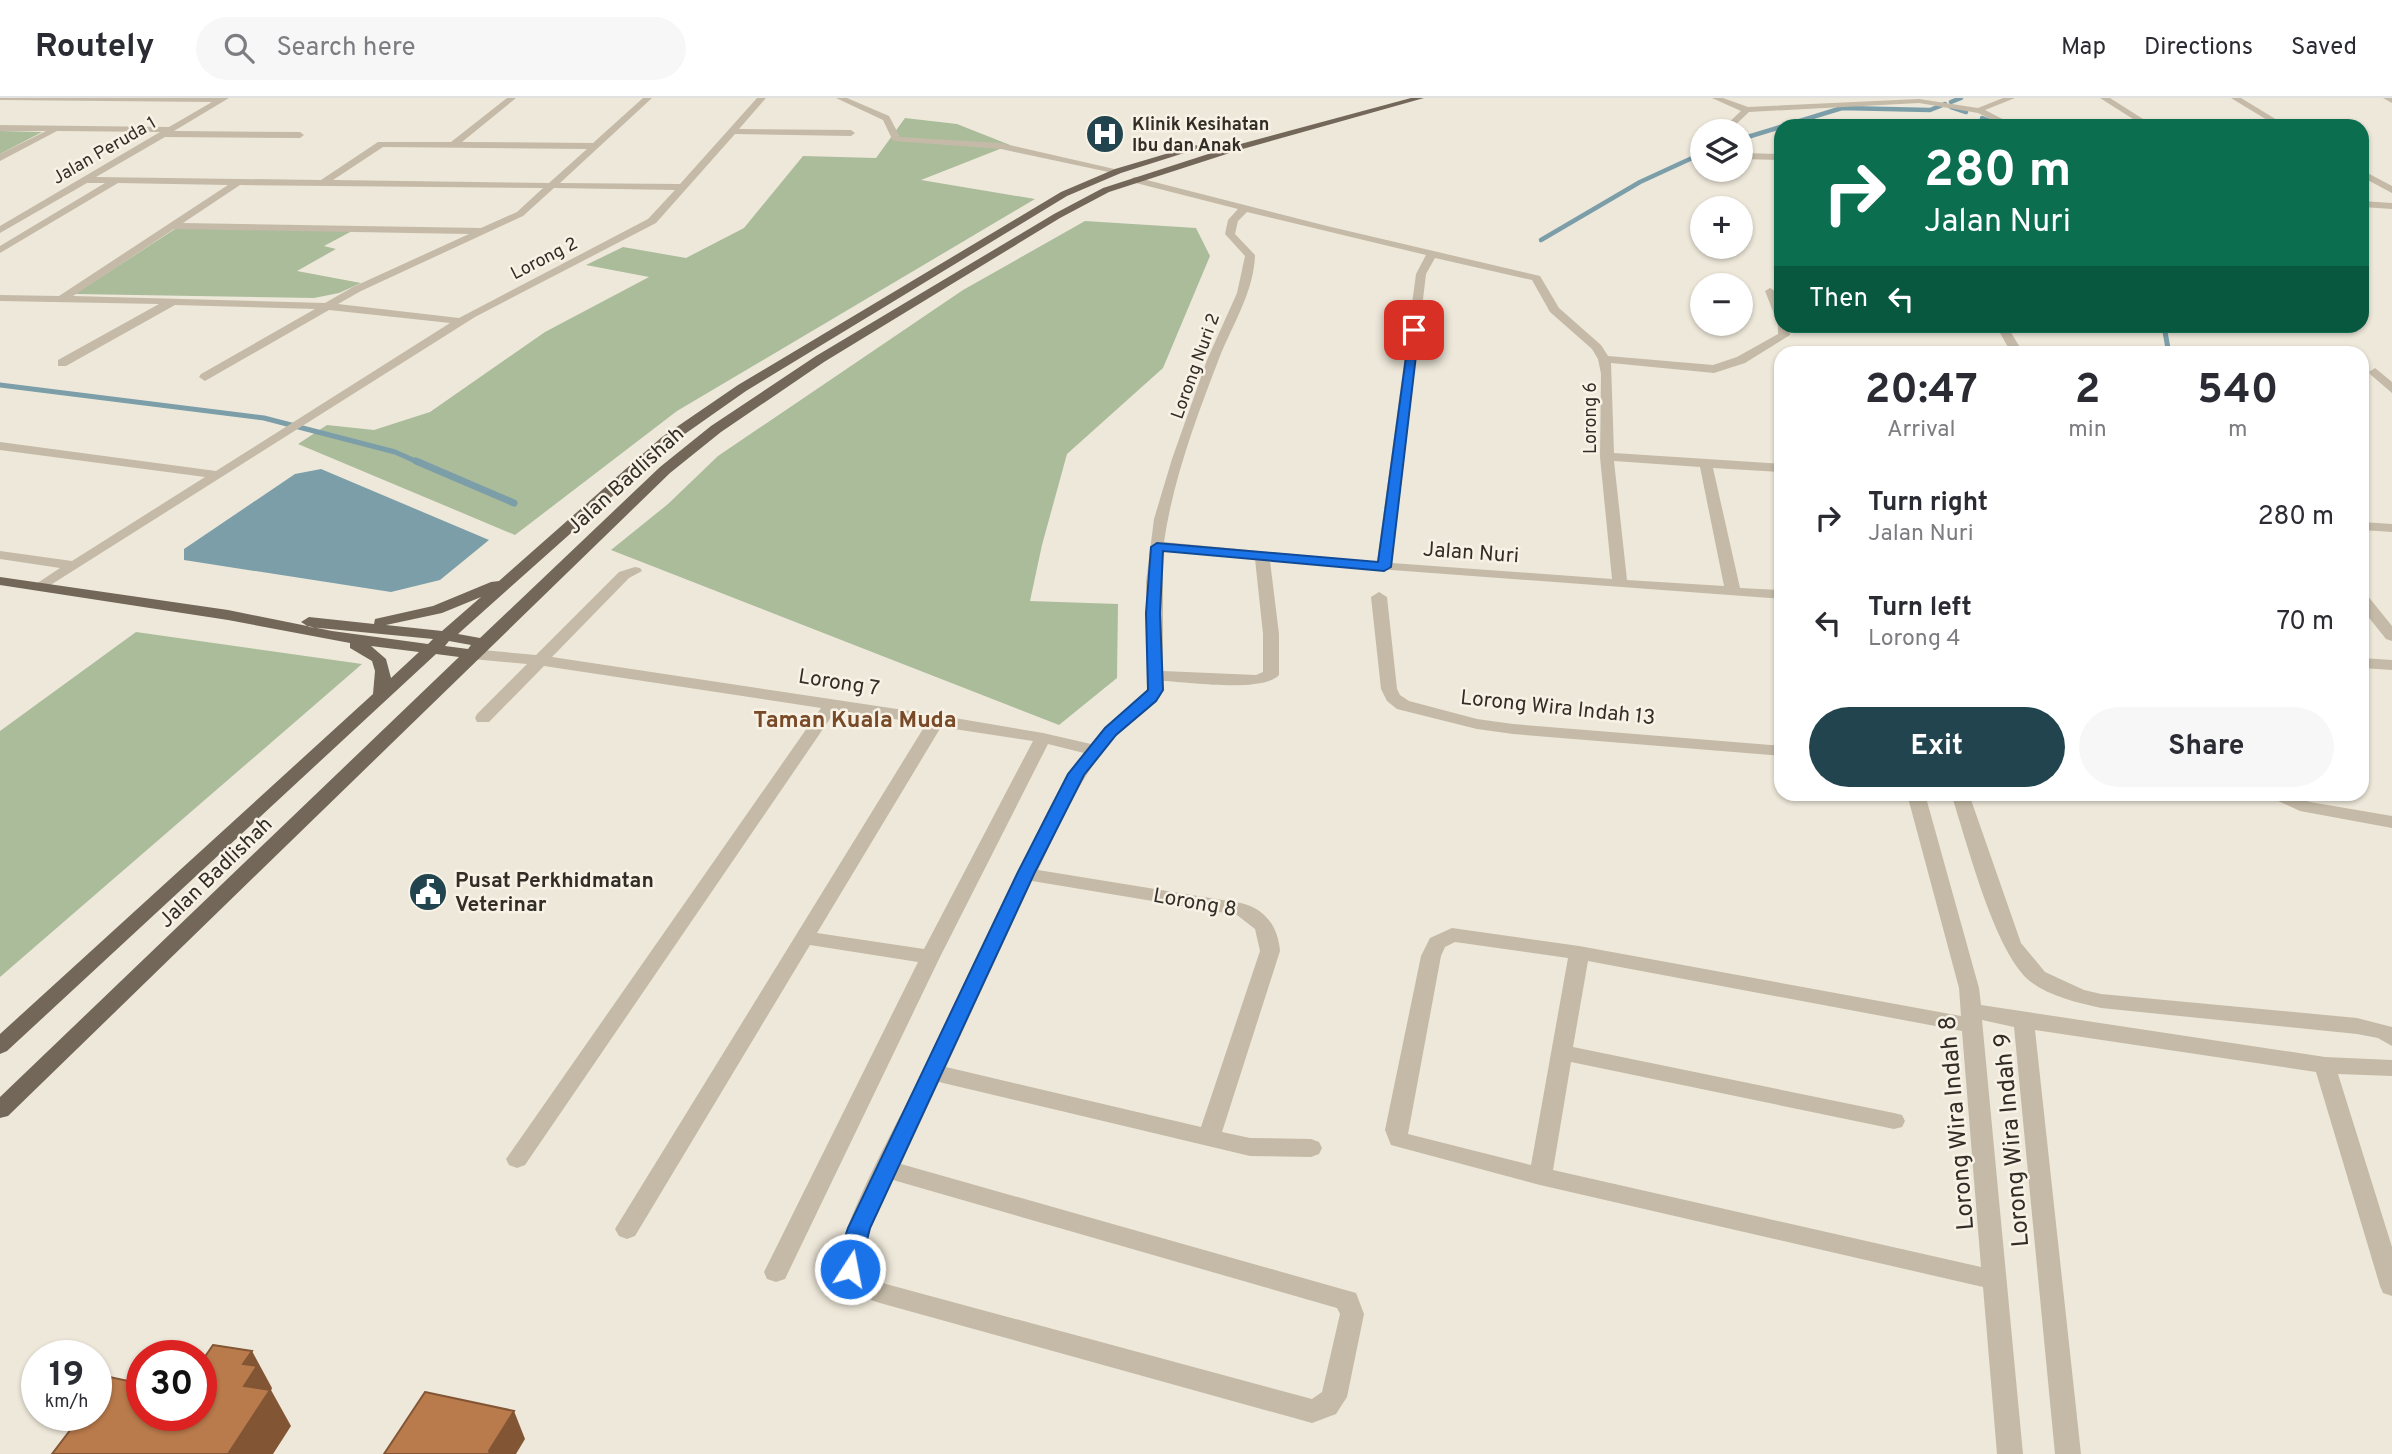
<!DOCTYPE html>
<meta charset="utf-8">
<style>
body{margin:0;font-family:Overpass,sans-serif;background:#f7f7f7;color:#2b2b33;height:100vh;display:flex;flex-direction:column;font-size:26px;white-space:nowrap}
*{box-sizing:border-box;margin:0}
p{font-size:23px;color:#7c7c81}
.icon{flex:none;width:38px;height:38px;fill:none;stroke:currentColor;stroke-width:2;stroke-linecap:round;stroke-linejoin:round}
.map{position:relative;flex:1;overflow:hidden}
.details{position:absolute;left:1774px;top:248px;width:595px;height:455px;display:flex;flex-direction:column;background:#fff;border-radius:21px;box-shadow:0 2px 5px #0004}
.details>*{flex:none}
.banner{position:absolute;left:1774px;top:21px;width:595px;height:214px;border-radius:21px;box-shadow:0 2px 5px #0004;background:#0b6e4f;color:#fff;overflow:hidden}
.controls{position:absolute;left:1690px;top:21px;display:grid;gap:14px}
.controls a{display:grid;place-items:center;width:63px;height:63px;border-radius:50%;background:#fff;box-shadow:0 2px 5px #0004;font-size:35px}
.speed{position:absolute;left:21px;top:1242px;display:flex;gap:14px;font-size:35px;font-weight:700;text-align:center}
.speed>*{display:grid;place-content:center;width:91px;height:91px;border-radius:50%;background:#fff;box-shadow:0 2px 5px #0004;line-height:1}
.speed small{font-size:18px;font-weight:400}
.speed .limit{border:10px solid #d22;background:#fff;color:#111}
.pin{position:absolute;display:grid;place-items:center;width:60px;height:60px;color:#fff;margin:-30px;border-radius:14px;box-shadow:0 4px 10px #0006}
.me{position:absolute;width:77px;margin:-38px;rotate:11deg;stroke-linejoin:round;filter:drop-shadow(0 0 5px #0008)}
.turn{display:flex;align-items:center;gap:24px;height:147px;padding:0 35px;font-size:32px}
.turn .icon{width:91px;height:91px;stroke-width:2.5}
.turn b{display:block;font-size:49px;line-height:60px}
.then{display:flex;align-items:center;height:66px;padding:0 35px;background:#0003;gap:14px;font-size:26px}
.eta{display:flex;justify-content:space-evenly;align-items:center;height:119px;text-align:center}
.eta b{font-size:42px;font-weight:700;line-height:49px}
.button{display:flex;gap:14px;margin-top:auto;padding:14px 35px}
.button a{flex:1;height:80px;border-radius:42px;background:#21444f;color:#fff;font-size:28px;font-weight:700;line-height:80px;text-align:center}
.button a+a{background:#f7f7f7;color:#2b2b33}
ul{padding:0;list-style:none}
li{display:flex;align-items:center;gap:21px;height:105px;padding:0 35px}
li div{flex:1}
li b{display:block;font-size:26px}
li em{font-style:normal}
header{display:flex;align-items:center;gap:42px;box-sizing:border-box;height:98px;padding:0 35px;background:#fff;border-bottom:2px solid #e1e1e2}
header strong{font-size:33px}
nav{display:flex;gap:38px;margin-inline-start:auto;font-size:24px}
.search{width:490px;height:63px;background:#f7f7f7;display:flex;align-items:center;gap:18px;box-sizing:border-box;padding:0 24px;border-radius:38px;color:#7c7c81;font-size:26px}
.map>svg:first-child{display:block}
.green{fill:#abbc9b}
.water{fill:#7b9ea9}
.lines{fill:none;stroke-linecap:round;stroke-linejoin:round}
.stream-far2{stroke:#7b9ea9;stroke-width:4.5}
.stream-far1{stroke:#7b9ea9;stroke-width:5}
.stream{stroke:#7b9ea9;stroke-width:7}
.minor{fill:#c5baa7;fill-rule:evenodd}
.major{fill:#736759;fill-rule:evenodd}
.shaded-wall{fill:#825635}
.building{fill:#ba7b4c;stroke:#825635;stroke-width:2}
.route{fill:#1a73e8;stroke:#114b97;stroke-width:2}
.labels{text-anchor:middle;stroke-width:5;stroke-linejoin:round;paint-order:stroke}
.far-poi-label{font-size:18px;font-weight:bold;fill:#322d27;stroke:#f7f2e5;text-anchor:start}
.far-street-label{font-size:18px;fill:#322d27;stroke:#f7f2e5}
.street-label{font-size:21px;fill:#322d27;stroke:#f7f2e5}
.poi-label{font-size:21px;font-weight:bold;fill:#322d27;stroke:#f7f2e5;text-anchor:start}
.neighbourhood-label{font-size:23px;font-weight:bold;fill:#794a28;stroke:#f7f2e5}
.near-street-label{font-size:24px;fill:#322d27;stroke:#f7f2e5}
</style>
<header>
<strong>Routely</strong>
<div class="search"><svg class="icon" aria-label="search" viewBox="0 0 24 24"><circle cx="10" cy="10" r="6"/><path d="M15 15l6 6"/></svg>Search here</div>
<nav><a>Map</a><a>Directions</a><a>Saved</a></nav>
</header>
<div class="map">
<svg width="2392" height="1356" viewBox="0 0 2392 1356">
<rect width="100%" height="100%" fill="#eee8da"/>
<g class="green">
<path d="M905,20L957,26L1010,47L921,82L1035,101L677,313L515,437L298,346L327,327L374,332L430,314L545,234L649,179L586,167L623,149L686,160L744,130L803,58L876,60Z"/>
<path d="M0,33L42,34L0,56Z"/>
<path d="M1085,123L1196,130L1210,158L1163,270L1067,356L1042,447L1030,503L1118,506L1117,580L1059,627L611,452L668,406L718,358L963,192Z"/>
<path d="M178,129L354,132L324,148L336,151L297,173L361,185L339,195L314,200L75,196Z"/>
<path d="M136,534L362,566L0,879V633Z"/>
</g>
<path class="water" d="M321,371L489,442L440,482L391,494L184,462V451L295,376Z"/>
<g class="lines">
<g class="stream-far2">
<path d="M1951,4L1961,0"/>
<path d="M1951,9L1966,14"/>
<path d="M1982,20L2003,28"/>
<path d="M1741,41L1842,10L1930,12L1945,6"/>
<path d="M1541,142L1640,84L1703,55"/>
</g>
<g class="stream-far1">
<path d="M2164,228L2169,256"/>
<path d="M0,287L264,320L395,354L420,365"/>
</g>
<path class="stream" d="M416,363L514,405"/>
<g class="minor">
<path d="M0,0H229L174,33L300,34L304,37L300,40L165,39L96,79L321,82L378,44H451L507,0H516L462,44L593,45L643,0H652L560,85L680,86L757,0H766L739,31L851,32L855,35L851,38L735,36L656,125L475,219L41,493L36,492L34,489L36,486L60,470L0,461V453L72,463L205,379L0,352V344L216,373L450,225L329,212L205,283L199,279L201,276L315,211L175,207L66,268H58V262L159,206L0,203V197L59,198L228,87L118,85L0,155V148L105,85H87L0,135V128L160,34L57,33L0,63V56L46,33H0V27L169,29L212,4L0,2ZM383,49L587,51L549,85L333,82ZM240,87L543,90L517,114L481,130L183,125ZM554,90L675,92L648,121L459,220L338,206L361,193L523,118ZM174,131L469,136L353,189L325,205L73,198Z"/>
<path d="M836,0H847L889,18L900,39L1001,45L1123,73L1118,76L1001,51L893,43L883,22Z"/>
<path d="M1712,0H1723L1748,9L1919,1L1978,10L2003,0H2015L1985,12L2016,28H2005L1978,15L1919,5L1749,14L1729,33H1720L1741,13Z"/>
<path d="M2100,0H2110L2154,28H2144Z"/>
<path d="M2231,0H2241L2287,28H2277Z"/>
<path d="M2383,0H2392V5Z"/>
<path d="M1741,55L1782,56V62L1741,61Z"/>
<path d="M2362,72L2392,88V95L2362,79Z"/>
<path d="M1135,79L1327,128L1540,178L1559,210L1601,247L1608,258L1713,267L1737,259L1778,236V226L1765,193L1770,190C1783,196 1782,214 1782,228H1789L1790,237L1745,265L1714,275L1611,265L1614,355L1782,366V374L1713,370L1740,490L1782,492V501L1270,463L1279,536V577C1262,595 1189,584 1163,583C1163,608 1131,621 1116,638C1080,677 1061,725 1038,772L1241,805C1265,811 1278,828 1280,853L1222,1034L1250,1040L1311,1041L1319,1044L1322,1050L1319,1056L1311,1059L1250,1058L939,984L901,1066L1356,1195L1364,1216L1347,1299L1336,1316L1312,1325L880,1205C864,1200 840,1190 838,1170C835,1136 901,1018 919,981C954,906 989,830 1027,756C1044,722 1059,685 1084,655L1048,646L940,859L785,1181L776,1184L767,1181L764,1174L918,864L810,847L635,1138L627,1141L619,1138L615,1131L926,626L836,612L525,1067L517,1070L509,1067L506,1061L821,610L544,568L489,624H477L475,620L477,616L527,566L472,561L464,556L472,551L536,557L619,474L635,469L640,470L642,473L629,480L552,559L937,617L1043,635L1091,646L1105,629L1143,597L1147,591L1146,484L1154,421L1172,361L1207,262L1237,195L1245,158L1225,136L1228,122L1238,111L1132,84V80ZM1247,114L1426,157L1416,176L1377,464L1164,444C1173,381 1197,318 1220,258C1233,226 1254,193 1255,157L1235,136L1238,123ZM1435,160L1532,182L1550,214L1592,251L1598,261L1601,276L1600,359L1612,481L1392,465L1426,176ZM1614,363L1700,369L1724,488L1627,482ZM1163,453L1255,461L1263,536V574L1256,577L1163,573ZM941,629L1033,643L924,851L817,835ZM1032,783L1237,817L1255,831L1260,853L1201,1029L946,969ZM893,1082L1337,1210L1340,1216L1322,1294L1312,1301L886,1186L869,1178L862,1170L863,1153L871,1130Z"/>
<path d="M2362,103L2392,105V111L2362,109Z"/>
<path d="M1996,228H2007L2024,256H2012Z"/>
<path d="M2375,270L2392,284V295L2371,277L2369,274Z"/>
<path d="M2362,424L2392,426V434L2362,432Z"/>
<path d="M1379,494L1387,499L1397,591L1400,597L1409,603L1477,621L1513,626L1782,648V658L1513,636L1477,631L1397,611L1387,603L1381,591L1371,499Z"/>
<path d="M2362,496L2367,497L2392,528V543L2386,541L2362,511Z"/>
<path d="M2362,560L2392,562V572L2362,570Z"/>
<path d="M1907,696H1925L1979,890L1981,907L2325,959L2392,962V978L2338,976L2392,1149V1198L2383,1195L2380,1188L2316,974L2035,932L2081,1356H2055L2014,929L1982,922L2023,1356H1997L1983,1189L1540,1087L1391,1047L1385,1032L1421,858L1430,840L1452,830L1579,848L1961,918L1959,890ZM1455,844L1568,860L1531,1067L1408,1036L1441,858L1445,849ZM1588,863L1962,933L1981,1169L1553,1072L1571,964L1894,1031L1902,1029L1905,1023L1902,1017L1894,1015L1573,949Z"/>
<path d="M1951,696H1969L2021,845L2045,874L2084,892L2101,896L2357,920L2392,929V948L2378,940L2357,936L2101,910C2078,905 2049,898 2031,884C1994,855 1967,743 1951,696Z"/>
<path d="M2263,696H2290L2310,704L2392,718V730L2300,713Z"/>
</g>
<path class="major" d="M1411,0H1424L1239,52L1109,94L1060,120L824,264L721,334L670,375L8,1018L0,1020V999L459,559L436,556L7,953L0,956V936L373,596L375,573L372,563L350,550V545L228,522L0,487V479L228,512L332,533L428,546L433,541L309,529L301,524L309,519L374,526L375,521L433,508L491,484L499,483L662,339L738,287L1061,94L1115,71L1196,47L1200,50L1121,75L1067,98L746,293L672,345L458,536L480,540L660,369L711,328L816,258L1054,116L1103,90L1233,48ZM481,499L442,533L386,527L442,515ZM449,543L471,547L468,551L445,548ZM371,548L419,554L391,580L386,561Z"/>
</g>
<g class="shaded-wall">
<path d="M252,1253L272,1290L271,1292L291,1328L273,1356H228L243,1266Z"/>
<path d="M514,1313L525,1341L516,1356H490L489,1353Z"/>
</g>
<g class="building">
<path d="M213,1247L252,1253L243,1266L257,1268L244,1288L270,1292L228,1356H52L81,1318H96V1298L110,1279L128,1283L136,1271L142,1272V1318H201V1260H204Z"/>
<path d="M425,1294L514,1313L489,1353L490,1356H384Z"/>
</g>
<path class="route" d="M1410,230L1419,232L1391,469L1384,473L1163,453L1160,515L1163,592L1156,603L1116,637L1084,677L1034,776L870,1130L858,1178L850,1181L842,1178C835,1163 843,1146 848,1130L1017,776L1068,676L1105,630L1148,592L1146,515L1151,449L1157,445L1378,464Z"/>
<defs>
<symbol id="hospital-disc" viewBox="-11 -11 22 22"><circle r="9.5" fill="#21444f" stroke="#f7f2e5"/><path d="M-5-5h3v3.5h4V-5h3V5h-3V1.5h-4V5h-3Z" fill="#fff"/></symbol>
<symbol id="civic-disc" viewBox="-11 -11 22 22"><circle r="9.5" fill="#21444f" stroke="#f7f2e5"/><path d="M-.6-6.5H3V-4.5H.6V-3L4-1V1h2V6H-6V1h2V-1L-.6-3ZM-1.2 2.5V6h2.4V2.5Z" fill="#fff"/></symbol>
</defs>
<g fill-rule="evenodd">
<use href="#hospital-disc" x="1083" y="14" width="44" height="44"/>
<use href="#civic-disc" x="406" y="772" width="44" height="44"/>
</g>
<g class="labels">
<g class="far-poi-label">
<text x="1132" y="32">Klinik Kesihatan<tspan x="1132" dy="21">Ibu dan Anak</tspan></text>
</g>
<g class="far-street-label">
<text transform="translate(104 52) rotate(-30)" y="6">Jalan Peruda 1</text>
<text transform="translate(544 160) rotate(-27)" y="6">Lorong 2</text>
<text transform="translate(1195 268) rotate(-70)" y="6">Lorong Nuri 2</text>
<text transform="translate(1590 320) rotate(-90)" y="6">Lorong 6</text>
</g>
<g class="street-label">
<text transform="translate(625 382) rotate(-42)" y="7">Jalan Badlishah</text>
<text transform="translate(1471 454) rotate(4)" y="7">Jalan Nuri</text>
<text transform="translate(839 584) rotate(9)" y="7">Lorong 7</text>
<text transform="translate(1558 609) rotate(6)" y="7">Lorong Wira Indah 13</text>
<text transform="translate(215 774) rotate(-44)" y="7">Jalan Badlishah</text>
<text transform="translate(1195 804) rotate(10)" y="7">Lorong 8</text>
</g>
<g class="poi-label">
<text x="455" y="789">Pusat Perkhidmatan<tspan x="455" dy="24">Veterinar</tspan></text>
</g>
<g class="neighbourhood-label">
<text x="855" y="629">Taman Kuala Muda</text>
</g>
<g class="near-street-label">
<text transform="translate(1956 1025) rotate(-95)" y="8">Lorong Wira Indah 8</text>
<text transform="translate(2011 1042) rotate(-95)" y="8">Lorong Wira Indah 9</text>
</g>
</g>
</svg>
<div class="controls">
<a><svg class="icon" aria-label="layers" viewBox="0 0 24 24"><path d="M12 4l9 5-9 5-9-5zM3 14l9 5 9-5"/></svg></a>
<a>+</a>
<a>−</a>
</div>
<div class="speed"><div>19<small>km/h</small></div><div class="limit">30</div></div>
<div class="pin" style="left:1414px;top:232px;background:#d93025"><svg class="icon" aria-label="arrive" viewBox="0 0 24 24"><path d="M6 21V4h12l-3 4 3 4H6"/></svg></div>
<svg class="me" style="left:850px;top:1171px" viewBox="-20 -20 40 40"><circle r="17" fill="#1a73e8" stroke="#fff" stroke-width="3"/><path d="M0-11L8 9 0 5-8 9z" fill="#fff"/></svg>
<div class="banner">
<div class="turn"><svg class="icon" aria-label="right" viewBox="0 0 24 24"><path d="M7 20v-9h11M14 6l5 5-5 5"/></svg><div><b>280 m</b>Jalan Nuri</div></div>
<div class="then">Then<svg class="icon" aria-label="left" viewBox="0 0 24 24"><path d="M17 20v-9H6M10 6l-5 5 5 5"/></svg></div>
</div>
<section class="details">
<div class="eta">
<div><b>20:47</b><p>Arrival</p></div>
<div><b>2</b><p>min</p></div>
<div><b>540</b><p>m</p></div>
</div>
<ul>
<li><svg class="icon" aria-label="right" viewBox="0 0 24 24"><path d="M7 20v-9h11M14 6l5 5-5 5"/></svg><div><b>Turn right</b><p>Jalan Nuri</p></div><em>280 m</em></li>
<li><svg class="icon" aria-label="left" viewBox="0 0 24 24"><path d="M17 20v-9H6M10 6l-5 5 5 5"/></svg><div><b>Turn left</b><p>Lorong 4</p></div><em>70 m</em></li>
</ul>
<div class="button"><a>Exit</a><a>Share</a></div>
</section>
</div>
